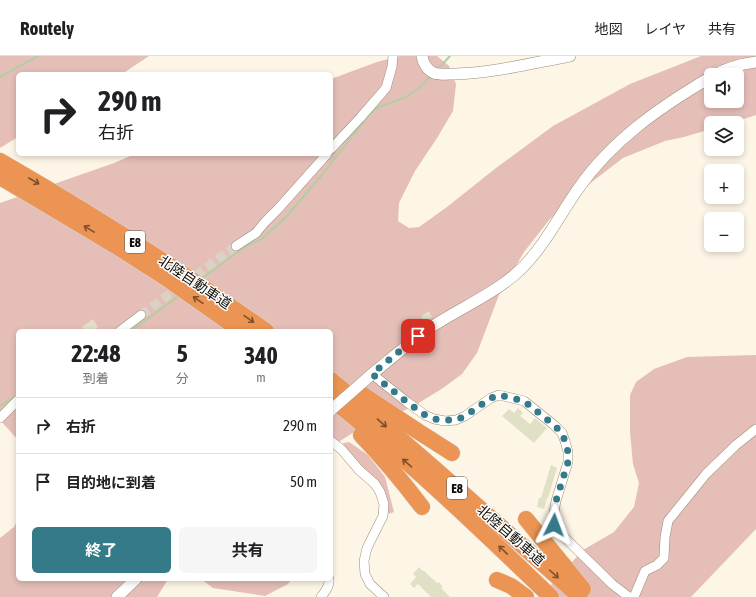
<!DOCTYPE html>
<html lang="ja">
<meta charset="utf-8">
<style>
body{margin:0;font-family:"Asap Condensed","Noto Sans JP",sans-serif;background:#f6f6f6;color:#202124;height:100vh;display:flex;flex-direction:column;font-size:15px;white-space:nowrap}
*{box-sizing:border-box;margin:0}
p{font-size:13px;color:#757577}
.icon{flex:none;width:22px;height:22px;fill:none;stroke:currentColor;stroke-width:2;stroke-linecap:round;stroke-linejoin:round}
.map{position:relative;flex:1;overflow:hidden}
.drawer{position:absolute;left:16px;top:273px;width:317px;height:252px;display:flex;flex-direction:column;background:#fff;border-radius:6px;box-shadow:0 2px 6px #0003}
.drawer>*{flex:none}
.guide{position:absolute;left:16px;top:16px;width:317px;height:84px;border-radius:6px;box-shadow:0 2px 6px #0003;background:#fff;color:#202124;overflow:hidden}
.tools{position:absolute;left:704px;top:12px;display:grid;gap:8px}
.tools a{display:grid;place-items:center;width:40px;height:40px;border-radius:6px;background:#fff;box-shadow:0 2px 6px #0003;font-size:20px}
.pin{position:absolute;display:grid;place-items:center;width:34px;height:34px;color:#fff;margin:-17px;border-radius:8px;box-shadow:0 2px 6px #0006}
.me{position:absolute;width:44px;margin:-22px;rotate:3deg;stroke-linejoin:round;filter:drop-shadow(0 0 3px #0008)}
.turn{display:flex;align-items:center;gap:14px;height:84px;padding:0 16px;font-size:18px}
.turn .icon{width:52px;height:52px;stroke-width:2.5}
.turn b{display:block;font-size:28px;line-height:34px}
.eta{display:flex;justify-content:space-evenly;align-items:center;height:68px;text-align:center}
.eta b{font-size:24px;font-weight:700;line-height:28px}
.action{display:flex;gap:8px;margin-top:auto;padding:8px 16px}
.action a{flex:1;height:46px;border-radius:6px;background:#357a88;color:#fff;font-size:16px;font-weight:700;line-height:46px;text-align:center}
.action a+a{background:#f6f6f6;color:#202124}
ul{padding:0;list-style:none}
li{display:flex;align-items:center;gap:12px;height:56px;padding:0 16px;border-top:1px solid #e0e0e0}
li div{flex:1}
li b{display:block;font-size:15px}
li em{font-style:normal}
header{display:flex;align-items:center;gap:24px;box-sizing:border-box;height:56px;padding:0 20px;background:#fff;border-bottom:1px solid #e0e0e0}
header strong{font-size:19px}
nav{display:flex;gap:22px;margin-inline-start:auto;font-size:14px}
.map>svg:first-child{display:block}
.green{fill:#e5beb8;fill-rule:evenodd}
.lines{fill:none;stroke-linecap:round;stroke-linejoin:round}
.stream{stroke:#b1cfa1;stroke-width:2}
.building{fill:#e0e0c6}
.minor-tunnel{stroke:#dad2c4;stroke-width:9;stroke-dasharray:9 4.5;stroke-linecap:butt}
.minor-casing{stroke:#9a8e78;stroke-width:10}
.tertiary-casing{stroke:#9a8e78;stroke-width:12}
.motorway-casing{stroke:#d9d8d7;stroke-width:17}
.minor{stroke:#fff;stroke-width:9}
.tertiary{stroke:#fff;stroke-width:11}
.motorway{stroke:#eb9453;stroke-width:16}
.tertiary-bridge-casing{stroke:#9a8e78;stroke-width:12;stroke-linecap:butt}
.tertiary-bridge{stroke:#fff;stroke-width:11}
.oneway{stroke:#7e502c}
.route{stroke:#357a88;stroke-width:7;stroke-dasharray:0 12.6}
.labels{text-anchor:middle;stroke-width:3;stroke-linejoin:round;paint-order:stroke}
.shield{fill:#fff;stroke:#585550;stroke-width:1}
.shield-label{font-size:13px;font-weight:bold;fill:#110c05}
.street-label{font-size:14px;fill:#110c05;stroke:#fff}
</style>
<header>
<strong>Routely</strong>
<nav><a>地図</a><a>レイヤ</a><a>共有</a></nav>
</header>
<div class="map">
<svg width="756" height="541" viewBox="0 0 756 541">
<rect width="100%" height="100%" fill="#fdf5e6"/>
<g class="green">
<path d="M0,0H149L122,18H18V81L0,92Z"/>
<path d="M400,0H437L449,10L456,28L453,55L437,82L415,115L399,147L398,165L409,172L419,171L447,151L496,112L553,70L630,28L701,0H756V59L732,67H711V73L684,81L665,85L623,102L580,135L550,163L524,196L499,239L477,297L462,318L443,332L414,350L377,367L360,372L331,391V275H18V384L0,364V147L114,107L135,98H331V23L377,6ZM711,19H737V45H711Z"/>
<path d="M756,299V473L691,541H540L583,494L614,476L634,451L639,427L633,408L630,376V339L636,326L654,313L687,301Z"/>
<path d="M349,386L368,399L385,421L394,456L389,458L384,438L345,393L343,387Z"/>
<path d="M18,463V523H168L157,541H0V482L14,471Z"/>
<path d="M201,523H292L288,528L265,540L213,532Z"/>
</g>
<g class="lines">
<g class="stream">
<path d="M437,14L450,0"/>
<path d="M0,21L38,0"/>
<path d="M201,223L244,191L262,183L286,161L321,120L370,58L379,51L406,41L418,33L431,20"/>
<path d="M131,275L180,239"/>
<path d="M0,350L18,339"/>
</g>
</g>
<g class="building">
<path d="M429,255L432,261L424,266L421,260Z"/>
<path d="M93,263L98,271L96,273L97,275H85L82,271Z"/>
<path d="M518,352L523,357L520,360L530,368L535,362L547,372L534,387L502,360L509,353L514,357Z"/>
<path d="M551,409L557,412L548,442H547L544,453L537,451L539,442H541Z"/>
<path d="M419,511L423,515H424L437,527L439,526L443,531L441,532L450,541H431L418,528L414,532L410,528L416,521L413,518Z"/>
</g>
<g class="lines">
<path class="minor-tunnel" d="M141,259L236,190"/>
<defs>
<g id="minor">
<path d="M331,93L360,62L386,32L392,11L393,0"/>
<path d="M236,190L256,177L265,166L278,153L327,98"/>
<path d="M120,275L141,259"/>
<path d="M372,318L407,346L425,359L434,363L445,365L456,364L465,360L491,342L499,339L524,345L554,369L562,377L565,385L568,396V406L556,445L554,456V469L560,477L612,528L629,541"/>
<path d="M0,362L18,344"/>
<path d="M331,385L342,394L359,414L375,428L380,436L384,448L383,460L367,492L364,505L365,518L370,528L384,541"/>
<path d="M321,541C325,536 330,530 329,523"/>
<path d="M634,541L645,515L657,509L664,502L665,481L668,465L706,418L736,389L756,373"/>
</g>
<g id="tertiary">
<path d="M422,0C423,7 427,14 434,17C440,19 448,18 455,18C493,17 532,7 570,0"/>
<path d="M715,19C728,11 741,8 756,6"/>
<path d="M372,318C392,302 412,284 433,270C462,251 498,236 522,212C545,189 559,160 578,133C612,84 660,51 711,21"/>
<path d="M117,541L136,523"/>
</g>
<g id="motorway">
<path d="M0,105C92,158 180,214 266,275"/>
<path d="M0,121L116,190L166,222L241,275"/>
<path d="M331,324C416,395 498,468 580,541"/>
<path d="M357,335L419,376L452,397"/>
<path d="M331,343C409,404 480,473 551,541"/>
<path d="M361,379C383,402 403,426 422,451"/>
<path d="M526,463L583,533"/>
<path d="M497,524L511,530L526,541"/>
</g>
</defs>
<use href="#minor" class="minor-casing"/>
<use href="#tertiary" class="tertiary-casing"/>
<use href="#motorway" class="motorway-casing"/>
<use href="#minor" class="minor"/>
<use href="#tertiary" class="tertiary"/>
<use href="#motorway" class="motorway"/>
<defs>
<path id="tertiary-bridge" d="M331,354L372,318"/>
</defs>
<use href="#tertiary-bridge" class="tertiary-bridge-casing"/>
<use href="#tertiary-bridge" class="tertiary-bridge"/>
</g>
<defs><path id="oneway-shaft" d="M-6 0H5M1.5-3L5.5 0L1.5 3" fill="none" stroke-width="1.6" stroke-linecap="round" stroke-linejoin="round"/></defs>
<g class="oneway">
<use href="#oneway-shaft" transform="translate(34 125) rotate(30)"/>
<use href="#oneway-shaft" transform="translate(89 173) rotate(-149)"/>
<use href="#oneway-shaft" transform="translate(198 244) rotate(-145)"/>
<use href="#oneway-shaft" transform="translate(249 263) rotate(35)"/>
<use href="#oneway-shaft" transform="translate(382 367) rotate(41)"/>
<use href="#oneway-shaft" transform="translate(407 407) rotate(-139)"/>
<use href="#oneway-shaft" transform="translate(503 494) rotate(-136)"/>
<use href="#oneway-shaft" transform="translate(554 518) rotate(42)"/>
</g>
<g class="lines">
<path class="route" d="M418,280L372,318L407,346L425,359L434,363L446,364H456L465,360L491,342L499,339L524,345L554,369L562,377L565,385L568,396V406L556,445L554,456V469"/>
</g>
<g class="labels">
<g class="shield">
<rect x="125" y="175" width="20" height="22" rx="3"/>
<rect x="447" y="421" width="20" height="22" rx="3"/>
</g>
<g class="shield-label">
<text x="135" y="191">E8</text>
<text x="457" y="437">E8</text>
</g>
<g class="street-label">
<text transform="translate(195 226) rotate(34)" y="5">北陸自動車道</text>
<text transform="translate(511 479) rotate(41)" y="5">北陸自動車道</text>
</g>
</g>
</svg>
<div class="tools">
<a><svg class="icon" aria-label="sound" viewBox="0 0 24 24"><path d="M4 9h4l5-4v14l-5-4H4zM17 9q2 3 0 6"/></svg></a>
<a><svg class="icon" aria-label="layers" viewBox="0 0 24 24"><path d="M12 4l9 5-9 5-9-5zM3 14l9 5 9-5"/></svg></a>
<a>+</a>
<a>−</a>
</div>
<div class="pin" style="left:418px;top:280px;background:#d93025"><svg class="icon" aria-label="arrive" viewBox="0 0 24 24"><path d="M6 21V4h12l-3 4 3 4H6"/></svg></div>
<svg class="me" style="left:554px;top:469px" viewBox="-20 -20 40 40"><path d="M0-17L14 15 0 8-14 15z" fill="#357a88" stroke="#fff" stroke-width="4"/></svg>
<div class="guide">
<div class="turn"><svg class="icon" aria-label="right" viewBox="0 0 24 24"><path d="M7 20v-9h11M14 6l5 5-5 5"/></svg><div><b>290 m</b>右折</div></div>
</div>
<section class="drawer">
<div class="eta">
<div><b>22:48</b><p>到着</p></div>
<div><b>5</b><p>分</p></div>
<div><b>340</b><p>m</p></div>
</div>
<ul>
<li><svg class="icon" aria-label="right" viewBox="0 0 24 24"><path d="M7 20v-9h11M14 6l5 5-5 5"/></svg><div><b>右折</b></div><em>290 m</em></li>
<li><svg class="icon" aria-label="arrive" viewBox="0 0 24 24"><path d="M6 21V4h12l-3 4 3 4H6"/></svg><div><b>目的地に到着</b></div><em>50 m</em></li>
</ul>
<div class="action"><a>終了</a><a>共有</a></div>
</section>
</div>
